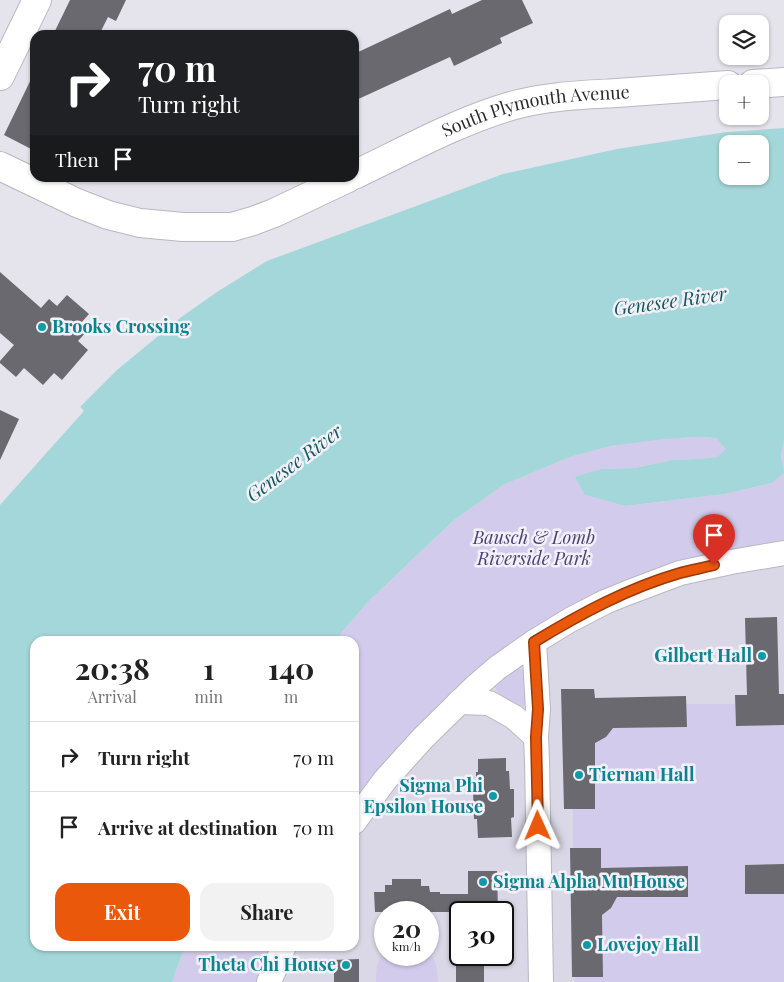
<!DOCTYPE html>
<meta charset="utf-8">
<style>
body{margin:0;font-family:"Playfair Display",serif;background:#f2f2f2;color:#222;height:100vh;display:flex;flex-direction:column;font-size:19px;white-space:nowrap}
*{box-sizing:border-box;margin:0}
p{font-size:16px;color:#767676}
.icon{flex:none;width:28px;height:28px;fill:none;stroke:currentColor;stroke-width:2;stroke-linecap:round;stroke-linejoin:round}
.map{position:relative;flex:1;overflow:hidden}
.sheet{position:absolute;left:30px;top:636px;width:329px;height:315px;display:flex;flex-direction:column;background:#fff;border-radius:15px;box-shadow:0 1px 4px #0004}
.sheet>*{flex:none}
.guide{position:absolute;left:30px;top:30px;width:329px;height:152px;border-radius:15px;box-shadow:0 1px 4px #0004;background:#202124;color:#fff;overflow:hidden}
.controls{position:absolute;left:719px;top:15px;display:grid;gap:10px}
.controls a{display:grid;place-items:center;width:50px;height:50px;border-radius:10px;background:#fff;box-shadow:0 1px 4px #0004;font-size:25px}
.speed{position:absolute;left:374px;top:901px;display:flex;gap:10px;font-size:25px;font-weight:700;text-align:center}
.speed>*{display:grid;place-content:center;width:65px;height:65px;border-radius:50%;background:#fff;box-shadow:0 1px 4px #0004;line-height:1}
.speed small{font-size:12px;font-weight:400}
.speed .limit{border:2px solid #111;border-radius:8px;background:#fff;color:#111}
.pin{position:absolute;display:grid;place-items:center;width:42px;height:42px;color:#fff;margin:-51px -21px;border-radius:50% 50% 50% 0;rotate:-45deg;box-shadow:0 0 5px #0007}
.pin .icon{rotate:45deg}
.me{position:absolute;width:55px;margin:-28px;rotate:359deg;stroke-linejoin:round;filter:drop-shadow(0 0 4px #0008)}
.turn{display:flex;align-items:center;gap:18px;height:105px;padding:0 25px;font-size:22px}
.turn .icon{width:65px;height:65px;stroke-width:2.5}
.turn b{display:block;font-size:35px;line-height:42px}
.then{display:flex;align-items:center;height:48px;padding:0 25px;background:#0003;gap:10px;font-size:19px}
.eta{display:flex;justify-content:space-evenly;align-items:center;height:85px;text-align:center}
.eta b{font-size:30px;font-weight:700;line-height:35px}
.cta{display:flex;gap:10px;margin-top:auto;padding:10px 25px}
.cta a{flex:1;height:58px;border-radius:15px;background:#ea580c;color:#fff;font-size:20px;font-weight:700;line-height:58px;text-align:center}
.cta a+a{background:#f2f2f2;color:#222}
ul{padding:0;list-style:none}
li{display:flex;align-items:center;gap:15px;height:70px;padding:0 25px;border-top:1px solid #e0e0e0}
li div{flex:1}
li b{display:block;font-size:19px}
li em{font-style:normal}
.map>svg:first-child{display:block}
.built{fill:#dad7e6;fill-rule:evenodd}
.green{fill:#d3cbeb}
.water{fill:#a4d7d9;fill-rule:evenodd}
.pier{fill:#e5e3eb}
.building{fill:#6a696f}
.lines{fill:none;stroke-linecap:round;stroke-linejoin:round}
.minor-casing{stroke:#b9b7bf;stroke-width:26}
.major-casing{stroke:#b9b7bf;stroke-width:30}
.minor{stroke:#fff;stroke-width:24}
.major{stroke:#fff;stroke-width:28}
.route-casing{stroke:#983908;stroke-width:12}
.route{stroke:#ea580c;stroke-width:9}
.culture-dot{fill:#0f9aa8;stroke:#f2f0f8;stroke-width:2}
.labels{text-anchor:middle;stroke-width:5;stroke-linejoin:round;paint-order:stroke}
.street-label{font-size:18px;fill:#2b2b2e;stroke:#f2f0f8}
.culture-label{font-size:18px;font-weight:bold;fill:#0d838f;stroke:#f2f0f8;text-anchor:start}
.park-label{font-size:18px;font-style:italic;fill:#4f4072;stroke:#f2f0f8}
.water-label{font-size:19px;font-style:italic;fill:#12595c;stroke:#f2f0f8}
</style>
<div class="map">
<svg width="784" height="982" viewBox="0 0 784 982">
<rect width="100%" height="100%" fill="#e5e3eb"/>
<path class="built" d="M784,564V982H277L294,946H354V839L374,810L440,734L497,683L555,640L620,606L668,588L707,577ZM385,912H428V955H385ZM460,912H502V955H460Z"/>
<g class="green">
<path d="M694,437L716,438L727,449L717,457L698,459L672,460L634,468L601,469L585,495L625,506L725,494L772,483L783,473L781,457L784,439V543L578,604L354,804V641H336L342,632L368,602L416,556L453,521L503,485L570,457L611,446L664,438Z"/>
<path d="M518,668L523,670L526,674L529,704L525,706H521L498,693L495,687L497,683L515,669Z"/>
<path d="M686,704H735L736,726L784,725V864L745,865V894H784V982H575V977H603L602,913C610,910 614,905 615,897L688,896L687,866L601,868V848H573V809L595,808V742L606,737L611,728L686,727Z"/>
<path d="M185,946H274L259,982H172Z"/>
<path d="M385,952V955H428V953C438,961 437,970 438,982H376C376,970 376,961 385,952Z"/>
</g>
<path class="water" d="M784,128V439L781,457L784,473L772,483L725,494L625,506L585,495L575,477L601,469L634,468L672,460L698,459L717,457L726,449L716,438L694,437L664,439L611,446L570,457L503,485L453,521L416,556L368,602L342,632L336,641H35V946H185L172,982H0V496L61,426L117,370L180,318L217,292L267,261L503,174L617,149L727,132ZM728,144H760V176H728Z"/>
<path class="pier" d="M78,404L84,411L0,505V492L3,488L59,424Z"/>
<g class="building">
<path d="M70,0H126L116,21L108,17L99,35H53Z"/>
<path d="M482,0H522L533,23L500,38L502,43L454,66L450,57L354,101V54L450,9L452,14Z"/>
<path d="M35,71V151L4,135Z"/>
<path d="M0,272L41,308L49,299L57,306L67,295L89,314L80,324L88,330L78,341L88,350L62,380L54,373L43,385L24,368L16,377L0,363V361L14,345L0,333Z"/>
<path d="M0,410L19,419L0,460Z"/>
<path d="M777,617L779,694H784V725L736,726L735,695H747L745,618Z"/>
<path d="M561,689H594L595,698L686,696L687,727L613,728L606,737L595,743V809H564Z"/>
<path d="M506,758V771H509L510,789H514V817L511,818L512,837L478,838L477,819H474L473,790H476V772H478V759Z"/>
<path d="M570,848H601V868L688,866V897H617L611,908L602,915L603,977H572Z"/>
<path d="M784,864V894H745V865Z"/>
<path d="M468,871H497L498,912H375L374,892H385V885H392V879H421V886H429L430,892H440V894H468Z"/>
<path d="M484,958V982H456V959Z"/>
<path d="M359,959V982H334V960Z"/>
</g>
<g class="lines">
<defs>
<g id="minor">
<path d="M534,642L538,709L536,737L537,760L541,982"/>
<path d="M459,702L489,703L514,717L536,737"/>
<path d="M354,822L385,780L423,738L475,687L497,668L534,642L570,620L605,602L627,593L680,573L731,562L784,553"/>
<path d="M269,982L284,946"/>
</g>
<g id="major">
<path d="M0,76L37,0"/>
<path d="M753,84L784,82"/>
<path d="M0,166L77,203L108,215L140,223L183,227H232L253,221L274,213L348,178"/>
<path id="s1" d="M354,175C405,151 456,122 511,106C546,96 582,95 617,93C654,90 691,88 728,85"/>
</g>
</defs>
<use href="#minor" class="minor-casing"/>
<use href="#major" class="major-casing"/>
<use href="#minor" class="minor"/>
<use href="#major" class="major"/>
</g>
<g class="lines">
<defs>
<path id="route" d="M538,826L536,737L538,709L534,642C580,614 628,588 680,573C691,570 702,568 714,565"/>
</defs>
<use href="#route" class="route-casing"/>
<use href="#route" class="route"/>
</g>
<g class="culture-dot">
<circle cx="42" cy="327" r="5"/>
<circle cx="762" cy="656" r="5"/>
<circle cx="579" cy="775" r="5"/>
<circle cx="493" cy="796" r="5"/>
<circle cx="483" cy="882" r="5"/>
<circle cx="587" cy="945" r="5"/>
<circle cx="346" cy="965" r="5"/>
</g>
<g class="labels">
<g class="street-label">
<text dy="6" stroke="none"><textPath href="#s1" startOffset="195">South Plymouth Avenue</textPath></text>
</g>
<g class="culture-label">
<text x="52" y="333">Brooks Crossing</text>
<text x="752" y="662" text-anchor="end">Gilbert Hall</text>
<text x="589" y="781">Tiernan Hall</text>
<text x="483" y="792" text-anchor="end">Sigma Phi<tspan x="483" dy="21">Epsilon House</tspan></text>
<text x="493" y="888">Sigma Alpha Mu House</text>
<text x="597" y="951">Lovejoy Hall</text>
<text x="336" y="971" text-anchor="end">Theta Chi House</text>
</g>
<g class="park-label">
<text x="534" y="544">Bausch &amp; Lomb<tspan x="534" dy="21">Riverside Park</tspan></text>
</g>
<g class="water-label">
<text transform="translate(670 301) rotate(-8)" y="7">Genesee River</text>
<text transform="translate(294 463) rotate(-37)" y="7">Genesee River</text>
</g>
</g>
</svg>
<div class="controls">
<a><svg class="icon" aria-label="layers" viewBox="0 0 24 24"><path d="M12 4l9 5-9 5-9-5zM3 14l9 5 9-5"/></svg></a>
<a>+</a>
<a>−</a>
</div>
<div class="speed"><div>20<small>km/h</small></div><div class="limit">30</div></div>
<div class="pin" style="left:714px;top:565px;background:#d93025"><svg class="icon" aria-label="arrive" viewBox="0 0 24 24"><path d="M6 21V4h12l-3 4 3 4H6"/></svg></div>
<svg class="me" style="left:538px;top:826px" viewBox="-20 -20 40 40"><path d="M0-17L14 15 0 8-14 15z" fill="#ea580c" stroke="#fff" stroke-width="4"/></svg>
<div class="guide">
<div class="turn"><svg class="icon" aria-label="right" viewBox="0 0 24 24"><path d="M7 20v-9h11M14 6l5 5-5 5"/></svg><div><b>70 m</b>Turn right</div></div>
<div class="then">Then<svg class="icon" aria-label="arrive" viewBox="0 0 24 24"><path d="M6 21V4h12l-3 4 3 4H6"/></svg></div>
</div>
<section class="sheet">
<div class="eta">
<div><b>20:38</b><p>Arrival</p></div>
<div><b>1</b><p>min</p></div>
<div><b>140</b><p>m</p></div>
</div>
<ul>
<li><svg class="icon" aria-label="right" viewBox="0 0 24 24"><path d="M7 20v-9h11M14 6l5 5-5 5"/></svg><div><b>Turn right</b></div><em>70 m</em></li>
<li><svg class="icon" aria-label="arrive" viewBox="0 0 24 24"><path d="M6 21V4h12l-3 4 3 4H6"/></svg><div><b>Arrive at destination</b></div><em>70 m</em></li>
</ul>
<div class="cta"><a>Exit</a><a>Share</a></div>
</section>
</div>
